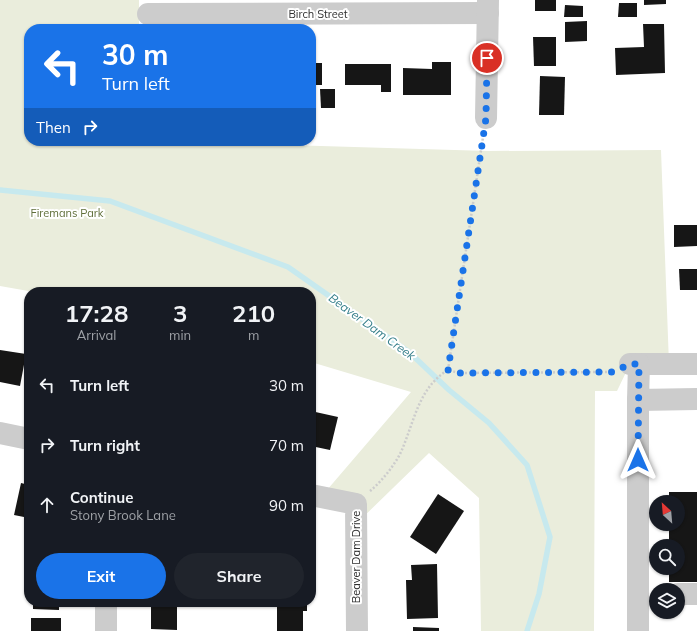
<!DOCTYPE html>
<style>
body{margin:0;font-family:Mulish,sans-serif;background:#20242c;color:#f1f3f6;height:100vh;display:flex;flex-direction:column;font-size:15px;white-space:nowrap}
*{box-sizing:border-box;margin:0}
p{font-size:13px;color:#9ea1a6}
.icon{flex:none;width:22px;height:22px;fill:none;stroke:currentColor;stroke-width:2;stroke-linecap:round;stroke-linejoin:round}
.map{position:relative;flex:1;overflow:hidden}
.sheet{position:absolute;left:24px;top:287px;width:292px;height:320px;display:flex;flex-direction:column;background:#171b24;border-radius:16px;box-shadow:0 1px 3px #0004}
.sheet>*{flex:none}
.hud{position:absolute;left:24px;top:24px;width:292px;height:122px;border-radius:16px;box-shadow:0 1px 3px #0004;background:#1a73e8;color:#fff;overflow:hidden}
.needle{width:26px;rotate:334deg}
.buttons{position:absolute;left:649px;top:495px;display:grid;gap:8px}
.buttons a{display:grid;place-items:center;width:36px;height:36px;border-radius:50%;background:#171b24;box-shadow:0 1px 3px #0004;font-size:20px}
.pin{position:absolute;display:grid;place-items:center;width:34px;height:34px;color:#fff;margin:-17px;border:2px solid #fff;border-radius:50%;box-shadow:0 1px 4px #0007}
.me{position:absolute;width:44px;margin:-22px;rotate:0deg;stroke-linejoin:round;filter:drop-shadow(0 0 3px #0008)}
.turn{display:flex;align-items:center;gap:14px;height:84px;padding:0 12px;font-size:18px}
.turn .icon{width:52px;height:52px;stroke-width:2.5}
.turn b{display:block;font-size:28px;line-height:34px}
.then{display:flex;align-items:center;height:38px;padding:0 12px;background:#0003;gap:8px;font-size:15px}
.eta{display:flex;justify-content:space-evenly;align-items:center;height:68px;text-align:center}
.eta b{font-size:24px;font-weight:700;line-height:28px}
.cta{display:flex;gap:8px;margin-top:auto;padding:8px 12px}
.cta a{flex:1;height:46px;border-radius:24px;background:#1a73e8;color:#fff;font-size:16px;font-weight:700;line-height:46px;text-align:center}
.cta a+a{background:#20242c;color:#f1f3f6}
ul{padding:0;list-style:none}
li{display:flex;align-items:center;gap:12px;height:60px;padding:0 12px}
li div{flex:1}
li b{display:block;font-size:15px}
li em{font-style:normal}
.map>svg:first-child{display:block}
.green{fill:#eaeddc}
.lines{fill:none;stroke-linecap:round;stroke-linejoin:round}
.stream{stroke:#c7e9ee;stroke-width:5.5}
.building{fill:#161616}
.path{stroke:#ccc;stroke-width:2.5;stroke-dasharray:2 2;stroke-linecap:butt}
.minor{stroke:#ccc;stroke-width:22}
.route{stroke:#1a73e8;stroke-width:7;stroke-dasharray:0 12.6}
.labels{text-anchor:middle;stroke-width:4;stroke-linejoin:round;paint-order:stroke}
.street-label{font-size:11px;fill:#2f2f2f;stroke:#fff}
.park-label{font-size:11px;fill:#5f6e39;stroke:#fff}
.water-label{font-size:12px;font-style:italic;fill:#337e8a;stroke:#fff}
</style>
<div class="map">
<svg width="697" height="631" viewBox="0 0 697 631">
<rect width="100%" height="100%" fill="#fff"/>
<path class="green" d="M0,0H139V29H29V141H150L488,151L661,150L669,364H630L617,391H595L594,631H481L479,498L429,453L356,524L355,504L321,497L411,392L311,362V292H34L0,286Z"/>
<g class="lines">
<path class="stream" d="M0,190L110,201L288,267L409,352L449,390L489,423L527,465L550,537L539,594L527,631"/>
</g>
<g class="building">
<rect x="535" y="0" width="21" height="11"/>
<path d="M644,0H666V4L644,5Z"/>
<path d="M619,3H637V17H618Z"/>
<path d="M565,5L583,6V17H564Z"/>
<path d="M587,21V41L565,42V22Z"/>
<path d="M643,24H664L665,73L616,75L615,48L644,47Z"/>
<path d="M533,37H556V66H534Z"/>
<path d="M432,62H451V95H403V68L432,69Z"/>
<rect x="311" y="63" width="11" height="22"/>
<path d="M345,64H391V92H381V85H345Z"/>
<path d="M540,76L565,77L564,115H539Z"/>
<path d="M320,89H335V108H321Z"/>
<path d="M674,225H697V246L674,247Z"/>
<path d="M679,269H697V290H680Z"/>
<path d="M0,350L26,354L20,386L0,382Z"/>
<path d="M311,411L338,417L330,450L311,446Z"/>
<path d="M21,483L29,485V518L14,515Z"/>
<path d="M669,492H697V582H669V568H678V546H669V524H678V502H669Z"/>
<path d="M438,494L464,511L436,554L410,537Z"/>
<path d="M437,564L438,618L407,619L406,580H412L411,565Z"/>
<path d="M33,602H59V610L33,609Z"/>
<path d="M151,602H177V630L151,629Z"/>
<path d="M277,602H307V611H303V631H277Z"/>
<rect x="31" y="618" width="30" height="13"/>
<path d="M413,627L439,628V631H413Z"/>
</g>
<g class="lines">
<g class="path">
<path d="M448,370L483,137"/>
<path d="M370,491C382,481 394,466 401,452C414,423 418,388 448,370L459,373L612,372"/>
</g>
<g class="minor">
<path d="M148,14L488,13"/>
<path d="M486,118L488,0"/>
<path d="M630,364H697"/>
<path d="M639,364L638,400L697,399"/>
<path d="M0,433L29,439"/>
<path d="M311,495L356,504L357,631"/>
<path d="M678,594H697"/>
<path d="M106,602V631"/>
<path d="M638,631V400"/>
</g>
</g>
<g class="lines">
<path class="route" d="M487,58L486,118L448,370L459,373L613,372L630,364H639L638,460"/>
</g>
<g class="labels">
<g class="street-label">
<text x="318" y="18">Birch Street</text>
<text transform="translate(356 557) rotate(-90)" y="4">Beaver Dam Drive</text>
</g>
<g class="park-label">
<text x="67" y="217">Firemans Park</text>
</g>
<g class="water-label">
<text transform="translate(372 327) rotate(36)" y="4">Beaver Dam Creek</text>
</g>
</g>
</svg>
<div class="buttons">
<a><svg class="needle" viewBox="-14 -14 28 28"><path d="M0-13l5 13h-10z" fill="#e53935"/><path d="M0 13l5-13h-10z" fill="#9ea1a6"/></svg></a>
<a><svg class="icon" aria-label="search" viewBox="0 0 24 24"><circle cx="10" cy="10" r="6"/><path d="M15 15l6 6"/></svg></a>
<a><svg class="icon" aria-label="layers" viewBox="0 0 24 24"><path d="M12 4l9 5-9 5-9-5zM3 14l9 5 9-5"/></svg></a>
</div>
<div class="pin" style="left:487px;top:58px;background:#d93025"><svg class="icon" aria-label="arrive" viewBox="0 0 24 24"><path d="M6 21V4h12l-3 4 3 4H6"/></svg></div>
<svg class="me" style="left:638px;top:460px" viewBox="-20 -20 40 40"><path d="M0-17L14 15 0 8-14 15z" fill="#1a73e8" stroke="#fff" stroke-width="4"/></svg>
<div class="hud">
<div class="turn"><svg class="icon" aria-label="left" viewBox="0 0 24 24"><path d="M17 20v-9H6M10 6l-5 5 5 5"/></svg><div><b>30 m</b>Turn left</div></div>
<div class="then">Then<svg class="icon" aria-label="right" viewBox="0 0 24 24"><path d="M7 20v-9h11M14 6l5 5-5 5"/></svg></div>
</div>
<section class="sheet">
<div class="eta">
<div><b>17:28</b><p>Arrival</p></div>
<div><b>3</b><p>min</p></div>
<div><b>210</b><p>m</p></div>
</div>
<ul>
<li><svg class="icon" aria-label="left" viewBox="0 0 24 24"><path d="M17 20v-9H6M10 6l-5 5 5 5"/></svg><div><b>Turn left</b></div><em>30 m</em></li>
<li><svg class="icon" aria-label="right" viewBox="0 0 24 24"><path d="M7 20v-9h11M14 6l5 5-5 5"/></svg><div><b>Turn right</b></div><em>70 m</em></li>
<li><svg class="icon" aria-label="ahead" viewBox="0 0 24 24"><path d="M12 20V5M6 11l6-6 6 6"/></svg><div><b>Continue</b><p>Stony Brook Lane</p></div><em>90 m</em></li>
</ul>
<div class="cta"><a>Exit</a><a>Share</a></div>
</section>
</div>
